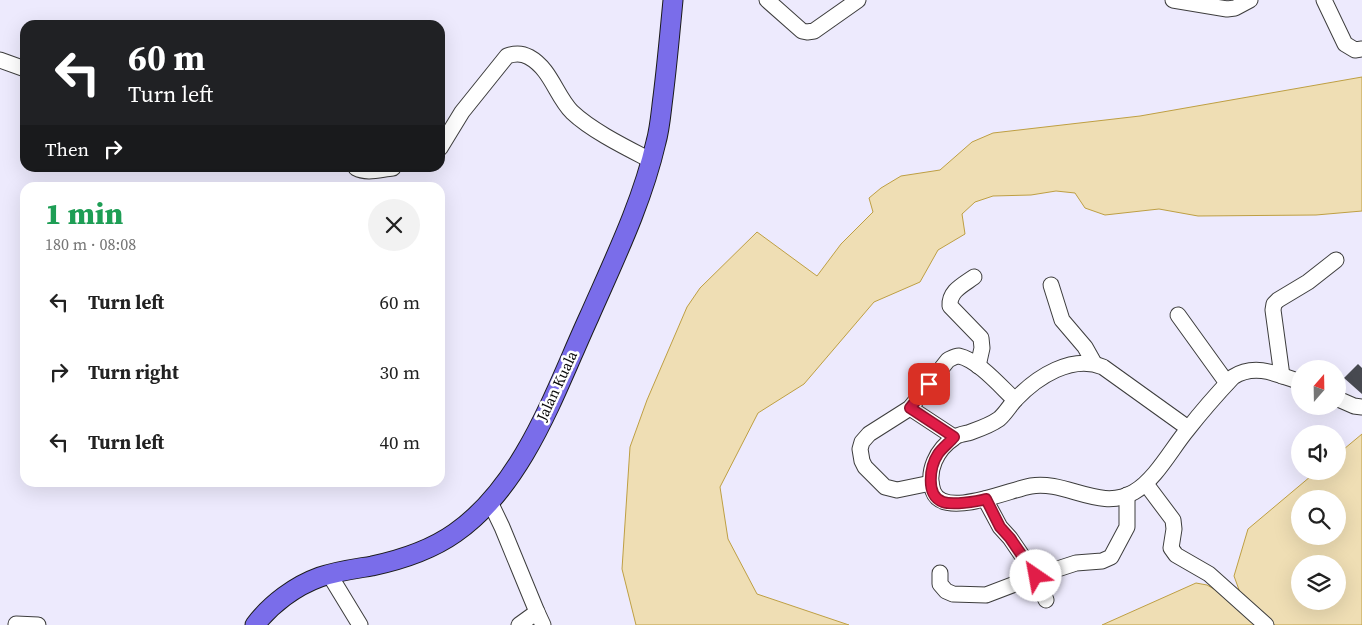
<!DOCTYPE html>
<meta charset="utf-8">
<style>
body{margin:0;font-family:"Source Serif 4",serif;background:#f2f2f2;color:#222;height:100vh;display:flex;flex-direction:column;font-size:19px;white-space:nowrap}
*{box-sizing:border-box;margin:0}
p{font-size:16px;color:#767676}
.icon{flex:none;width:28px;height:28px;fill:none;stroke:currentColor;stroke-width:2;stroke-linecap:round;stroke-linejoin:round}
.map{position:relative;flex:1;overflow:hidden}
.details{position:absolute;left:20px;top:182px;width:425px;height:305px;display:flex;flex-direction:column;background:#fff;border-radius:15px;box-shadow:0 5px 20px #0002}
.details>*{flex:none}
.guide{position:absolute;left:20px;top:20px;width:425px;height:152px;border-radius:15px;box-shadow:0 5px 20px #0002;background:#202124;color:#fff;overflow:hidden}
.needle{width:32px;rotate:20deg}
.buttons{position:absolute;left:1291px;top:360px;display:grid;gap:10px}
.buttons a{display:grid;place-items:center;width:55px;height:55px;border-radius:50%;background:#fff;box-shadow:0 5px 20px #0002;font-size:25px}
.pin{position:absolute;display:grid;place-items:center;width:42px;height:42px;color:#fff;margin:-21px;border-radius:10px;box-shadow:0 2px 8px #0006}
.me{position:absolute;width:55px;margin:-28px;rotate:327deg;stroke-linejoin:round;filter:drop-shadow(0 0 4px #0008)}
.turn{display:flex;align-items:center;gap:18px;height:105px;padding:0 25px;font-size:22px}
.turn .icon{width:65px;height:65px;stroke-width:2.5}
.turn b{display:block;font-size:35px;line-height:42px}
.then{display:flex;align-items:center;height:48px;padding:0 25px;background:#0003;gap:10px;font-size:19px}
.round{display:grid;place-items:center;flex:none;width:52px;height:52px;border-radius:26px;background:#f2f2f2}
.summary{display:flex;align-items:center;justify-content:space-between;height:85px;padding:0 25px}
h1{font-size:30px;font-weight:800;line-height:38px;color:#1e9e55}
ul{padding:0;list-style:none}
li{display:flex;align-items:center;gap:15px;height:70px;padding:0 25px}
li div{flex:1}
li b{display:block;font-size:19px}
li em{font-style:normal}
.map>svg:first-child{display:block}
.water{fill:#efdeb4;stroke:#be9f43;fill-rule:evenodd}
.building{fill:#484a51}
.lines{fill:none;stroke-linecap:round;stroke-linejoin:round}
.minor-casing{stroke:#3d3d3d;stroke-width:17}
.major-casing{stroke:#1b1b1b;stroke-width:21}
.minor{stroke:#fff;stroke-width:15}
.major{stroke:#7a6dea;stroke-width:19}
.route-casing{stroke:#92132f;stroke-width:12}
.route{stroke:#e11d48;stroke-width:9}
.labels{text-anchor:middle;stroke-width:5;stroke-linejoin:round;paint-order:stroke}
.street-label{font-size:15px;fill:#0a0a0a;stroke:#fff}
</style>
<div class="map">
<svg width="1362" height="625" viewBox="0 0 1362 625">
<rect width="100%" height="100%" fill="#edeafd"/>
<g class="water">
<path d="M1362,77V211L1316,215L1198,216L1159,209L1105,215L1085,208L1075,193L1056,191L1031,195L993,196L975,202L962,214L965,234L938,250L920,282L874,302L804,384L758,413L720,487L728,539L757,594L849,625H636L622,569L630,447L647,400L687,307L700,288L757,232L817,276L841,244L873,212L869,198L881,188L901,176L940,170L972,142L993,133L1140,116Z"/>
<path d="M1362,434V625H1102L1196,583L1207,585L1238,603L1242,598L1234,576L1248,529L1317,471H1338V454ZM1300,499H1338V536H1300ZM1300,564H1338V601H1300Z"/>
</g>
<path class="building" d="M1358,364L1362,368V394L1344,378Z"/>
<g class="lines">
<defs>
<g id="minor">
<path d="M767,0L802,31L807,32L814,31L858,0"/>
<path d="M1173,0L1227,9L1235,8L1250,0"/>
<path d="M1324,0L1345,44L1355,50L1362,49"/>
<path d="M0,60L25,69"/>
<path d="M440,148L462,112L507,56C515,53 522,53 529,57C551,69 556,96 572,112C592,131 627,148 652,161"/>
<path d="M356,168C367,174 381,169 393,168"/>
<path d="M974,277C963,285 949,291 950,306L981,338L982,348L978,366"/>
<path d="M1051,285L1062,320L1085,347L1094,363"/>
<path d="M1178,315L1227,383"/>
<path d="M1282,376L1273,310L1274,304L1278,300L1308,282L1336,260"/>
<path d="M1338,399L1354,406L1362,407"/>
<path d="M910,408L954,437"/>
<path d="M1188,428L1103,367C1072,354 1037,377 1016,399C1010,405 1006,413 999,419C989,426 979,429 968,433C963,434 957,435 954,438C937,449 926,471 933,491C943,520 1011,489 1031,486C1066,480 1101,512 1134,492C1156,479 1172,448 1188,429C1202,411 1217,394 1233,377C1255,363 1277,374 1300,382"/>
<path d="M931,483L897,490L885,487L865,467L862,461L860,449L862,442L869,434L910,408L948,360C952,358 955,356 959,356C978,360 1001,387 1015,400"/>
<path d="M1146,484L1173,520L1174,529L1171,548L1176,555L1209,574L1266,625"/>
<path d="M985,499L1000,527L1010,538L1036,576L1046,600"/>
<path d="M490,502L502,527L537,612L543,625"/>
<path d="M940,573V584L946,591L953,594L986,595L1036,576L1076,563L1102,561L1111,557L1127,527V495"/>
<path d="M329,574L360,625"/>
<path d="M16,624L38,625"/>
<path d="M519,625L537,612"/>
</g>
<path id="major" d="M255,625C271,604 295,586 320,577C337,571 354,569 372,566C400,560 431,550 455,533C524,485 555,391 589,317C614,260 642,203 656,142C660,128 661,112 663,97C667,65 670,32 673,0"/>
</defs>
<use href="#minor" class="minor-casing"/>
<use href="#major" class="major-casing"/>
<use href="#minor" class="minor"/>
<use href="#major" class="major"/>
</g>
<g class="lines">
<defs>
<path id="route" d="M929,384L910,408L954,437C949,443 942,448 938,454C930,466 925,496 943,502C952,505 976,502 986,499L1000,527L1010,538L1036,576"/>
</defs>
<use href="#route" class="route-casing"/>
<use href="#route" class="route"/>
</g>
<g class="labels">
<g class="street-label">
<text transform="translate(557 386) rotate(-65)" y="5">Jalan Kuala</text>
</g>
</g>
</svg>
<div class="buttons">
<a><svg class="needle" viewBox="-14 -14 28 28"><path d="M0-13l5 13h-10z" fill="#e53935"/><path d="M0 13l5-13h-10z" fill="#767676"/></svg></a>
<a><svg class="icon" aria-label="sound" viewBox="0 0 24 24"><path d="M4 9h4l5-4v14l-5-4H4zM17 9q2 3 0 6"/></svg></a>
<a><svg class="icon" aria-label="search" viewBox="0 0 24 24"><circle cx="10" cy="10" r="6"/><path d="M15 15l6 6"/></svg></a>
<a><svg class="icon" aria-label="layers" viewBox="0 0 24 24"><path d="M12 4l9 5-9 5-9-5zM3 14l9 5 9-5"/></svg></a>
</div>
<div class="pin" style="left:929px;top:384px;background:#d93025"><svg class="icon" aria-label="arrive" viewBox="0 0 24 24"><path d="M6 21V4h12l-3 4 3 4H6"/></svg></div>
<svg class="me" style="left:1036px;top:576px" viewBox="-20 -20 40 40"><circle r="19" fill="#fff"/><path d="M0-13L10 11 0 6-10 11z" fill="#e11d48"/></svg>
<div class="guide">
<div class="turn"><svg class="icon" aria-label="left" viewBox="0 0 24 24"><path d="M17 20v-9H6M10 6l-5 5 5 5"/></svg><div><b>60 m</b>Turn left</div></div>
<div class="then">Then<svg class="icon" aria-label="right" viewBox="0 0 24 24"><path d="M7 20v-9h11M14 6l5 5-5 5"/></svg></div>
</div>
<section class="details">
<div class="summary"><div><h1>1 min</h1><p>180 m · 08:08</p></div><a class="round"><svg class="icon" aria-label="close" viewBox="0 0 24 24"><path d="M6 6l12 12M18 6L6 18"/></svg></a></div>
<ul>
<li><svg class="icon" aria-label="left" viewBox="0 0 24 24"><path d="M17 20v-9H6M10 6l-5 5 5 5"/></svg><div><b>Turn left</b></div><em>60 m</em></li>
<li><svg class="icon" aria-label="right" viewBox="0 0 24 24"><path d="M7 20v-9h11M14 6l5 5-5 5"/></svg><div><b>Turn right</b></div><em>30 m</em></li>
<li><svg class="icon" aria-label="left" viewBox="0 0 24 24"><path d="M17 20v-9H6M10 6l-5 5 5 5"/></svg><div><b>Turn left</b></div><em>40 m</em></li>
</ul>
</section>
</div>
